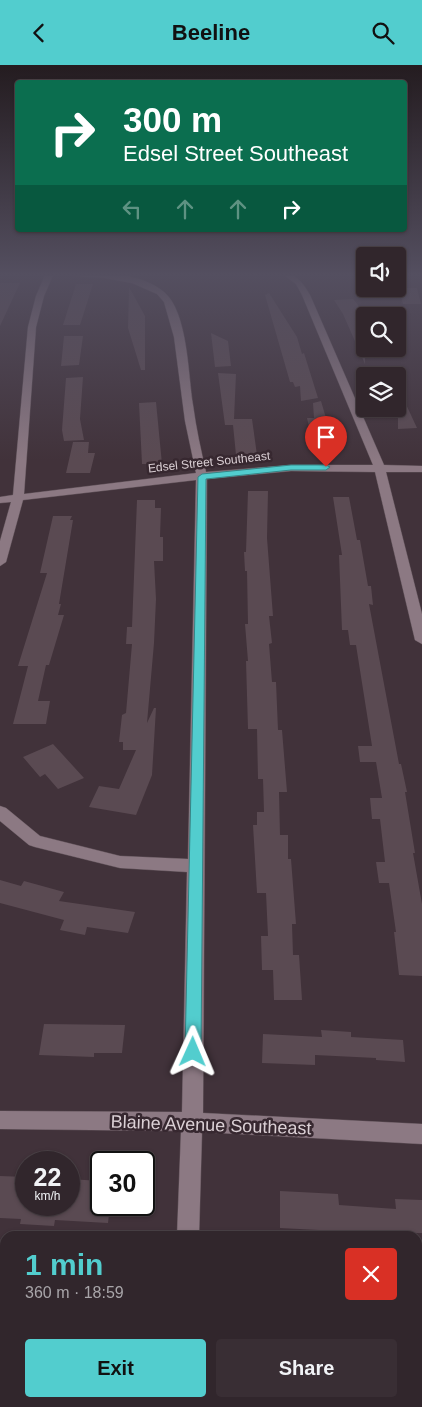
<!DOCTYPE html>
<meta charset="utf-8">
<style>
body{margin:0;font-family:Arial,sans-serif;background:#392e34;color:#f1f3f6;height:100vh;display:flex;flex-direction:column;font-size:19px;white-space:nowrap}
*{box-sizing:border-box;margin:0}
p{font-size:16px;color:#a8a5a9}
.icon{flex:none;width:28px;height:28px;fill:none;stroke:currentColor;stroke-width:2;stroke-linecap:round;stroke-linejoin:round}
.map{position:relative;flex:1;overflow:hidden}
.side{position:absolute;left:0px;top:1166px;width:422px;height:176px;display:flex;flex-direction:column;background:#31262c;border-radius:15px 15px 0 0;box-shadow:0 1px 4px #0004,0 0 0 1px #4c4348}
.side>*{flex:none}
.top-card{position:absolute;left:15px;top:15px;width:392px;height:152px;border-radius:5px;box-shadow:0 1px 4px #0004,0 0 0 1px #4c4348;background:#0b6e4f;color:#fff;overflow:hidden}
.fabs{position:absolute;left:356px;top:182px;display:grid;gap:10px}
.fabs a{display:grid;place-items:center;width:50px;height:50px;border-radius:5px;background:#31262c;box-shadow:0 1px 4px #0004,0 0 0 1px #4c4348;font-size:25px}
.speed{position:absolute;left:15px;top:1086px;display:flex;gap:10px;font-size:25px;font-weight:700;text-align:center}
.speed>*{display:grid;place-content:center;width:65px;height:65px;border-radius:50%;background:#31262c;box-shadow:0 1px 4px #0004,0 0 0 1px #4c4348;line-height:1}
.speed small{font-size:12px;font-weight:400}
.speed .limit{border:2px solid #111;border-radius:8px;background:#fff;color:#111}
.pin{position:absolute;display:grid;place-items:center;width:42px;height:42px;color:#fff;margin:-51px -21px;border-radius:50% 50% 50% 0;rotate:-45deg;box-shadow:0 0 5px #0007}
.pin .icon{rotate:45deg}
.me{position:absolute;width:55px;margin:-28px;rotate:1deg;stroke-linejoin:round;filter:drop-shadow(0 0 4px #0008)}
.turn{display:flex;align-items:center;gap:18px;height:105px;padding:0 25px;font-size:22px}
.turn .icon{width:65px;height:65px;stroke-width:2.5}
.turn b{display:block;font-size:35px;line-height:42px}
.lanes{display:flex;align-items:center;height:48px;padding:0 25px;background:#0003;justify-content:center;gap:25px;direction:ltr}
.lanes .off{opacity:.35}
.round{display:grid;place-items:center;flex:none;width:52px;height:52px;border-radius:5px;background:#392e34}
.head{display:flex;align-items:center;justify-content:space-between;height:85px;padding:0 25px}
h1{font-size:30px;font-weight:600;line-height:38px;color:#52cdce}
.primary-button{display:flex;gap:10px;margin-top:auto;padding:10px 25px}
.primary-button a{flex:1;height:58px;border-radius:5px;background:#52cdce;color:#111;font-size:20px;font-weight:600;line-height:58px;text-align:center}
.primary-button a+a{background:#392e34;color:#f1f3f6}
header{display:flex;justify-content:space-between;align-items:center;height:65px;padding:0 25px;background:#52cdce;color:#111;font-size:22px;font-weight:600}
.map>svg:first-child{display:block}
.building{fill:#5a4a52}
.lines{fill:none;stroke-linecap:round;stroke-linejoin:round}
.street-casing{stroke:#5e5057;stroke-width:1}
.primary-casing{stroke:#5e5057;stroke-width:1}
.street{fill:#8c7983;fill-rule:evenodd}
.primary{fill:#b56c96;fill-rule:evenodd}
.route{fill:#52cdce;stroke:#358586}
.labels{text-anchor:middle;stroke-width:5;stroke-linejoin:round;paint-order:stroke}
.far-street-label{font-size:12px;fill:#dbd0d5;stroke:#372830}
.near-street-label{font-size:18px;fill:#dbd0d5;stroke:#372830}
</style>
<header><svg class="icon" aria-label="back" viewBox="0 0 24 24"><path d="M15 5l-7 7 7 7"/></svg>Beeline<svg class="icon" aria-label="search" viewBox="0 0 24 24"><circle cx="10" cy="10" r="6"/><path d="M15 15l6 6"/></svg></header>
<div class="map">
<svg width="422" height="1342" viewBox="0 0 422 1342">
<rect width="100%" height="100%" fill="#41323a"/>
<g class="building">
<path d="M0,218H20L0,261Z"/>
<path d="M76,219H93L80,260H63Z"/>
<path d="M129,222L145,251V305H141L128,263Z"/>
<path d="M399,223H417L421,239H403Z"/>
<path d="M269,228L297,272L302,289L304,288L318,333L301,336L300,321L295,322L293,317H290L265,230Z"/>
<path d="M353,234L363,246L365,253V299L343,249L334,235Z"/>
<path d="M211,268L228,276L231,301L215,302Z"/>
<path d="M64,271H83L79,300L61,301Z"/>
<path d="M218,308L236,309L234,354H252L257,390H236L233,360H225Z"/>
<path d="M83,312L80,354L84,375L64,376L62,365L66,313Z"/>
<path d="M398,322L417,363L398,364Z"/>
<path d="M321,336L333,377L335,385H318L317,379H313L307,353H314L313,338Z"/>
<path d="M156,337L162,399H142L139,338Z"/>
<path d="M73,377H89L88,388H95L90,408H66Z"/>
<path d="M248,426H268L267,473L273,551H269L272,578L269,579L272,617H276L278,665H282L287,727H279L280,770H288V794H291L296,859H292L293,890H299L302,935H274L273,905H262L261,871H268L266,828H257L253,760H257V747H264L263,714H258L257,664H248L246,596H248L245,559H248L247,506H245L244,487H246Z"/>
<path d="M333,432H349L357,475H360L368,521H371L373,540L369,539L399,699H401L407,727H405L415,788H413L422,839V911L399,910L394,867H396L389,818H379L376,797H385L380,754H372L370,733H382L376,697H360L358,681H372L356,580H350L348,565H342L339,490H342Z"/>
<path d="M137,435H155V443H161L160,472H163V496H154L156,534L154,578L147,658L154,643H156L152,710L136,750L89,742L99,721L119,724L136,685H123V677H119L122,650L126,648L132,579H126L127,562H132Z"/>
<path d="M53,451H72L70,455H73L59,539H61L58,550H64L49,600H46L38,636H50L46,659H13L28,601H18L47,508H40Z"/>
<path d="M53,679L84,713L58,724L45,709L40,712L23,692Z"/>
<path d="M0,815L21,821L24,816L64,827L59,836L135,847L128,868L87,862L85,870L60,865L64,855L0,838Z"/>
<path d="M44,959L125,960L122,988H94V992L39,990Z"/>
<path d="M321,965L351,967V972L403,975L405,997L376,995V993L315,990V1000L262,998L263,969L322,972Z"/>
<path d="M0,1111L26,1112V1140H69V1114L101,1116V1140H110L108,1158L55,1155L54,1161L20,1159L21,1154L0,1153Z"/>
<path d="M280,1126L338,1129L339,1140L396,1144L395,1134L422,1135V1168H406V1171H357V1167L280,1163Z"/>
</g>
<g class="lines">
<defs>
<path id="street" d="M46,208H54L44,231L36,262L24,429L196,408L185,356L174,272L164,237L157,229L132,218L104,213L64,210L60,208C93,208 137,205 164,227C188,247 188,310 193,340C196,363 201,385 206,407L291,400H373L302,230L296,219L281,208C296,208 303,218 310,230L384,400L422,401V407H386L422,549V579L415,575L375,407L291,406L207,414L203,1048L422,1059V1079L202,1067L199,1171H177L181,1066L0,1064V1046L182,1047L187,807L120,803L35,782L29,780L0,756V741L6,743L40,771L120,791L188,794L196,415L23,435L6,497L0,501V476L11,437L0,438V432L13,430L28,262L36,231Z"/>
<g id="primary">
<rect x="0" y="1244" width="5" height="24"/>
<rect x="418" y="1262" width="4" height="24"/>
<path d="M0,1324H5V1338H128L130,1342H0Z"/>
</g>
</defs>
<use href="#street" class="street-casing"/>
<use href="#primary" class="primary-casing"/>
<use href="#street" class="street"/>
<use href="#primary" class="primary"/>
</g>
<linearGradient id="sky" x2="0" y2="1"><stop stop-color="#241c20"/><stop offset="0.53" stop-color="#544f60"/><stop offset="1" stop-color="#544f60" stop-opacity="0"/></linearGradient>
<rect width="422" height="396" fill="url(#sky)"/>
<path class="route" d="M291,400H326L330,402L326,405H291L206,414L201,987L198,991L193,993L188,991L185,987L198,412L202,409Z"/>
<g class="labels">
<g class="far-street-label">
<text transform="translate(209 397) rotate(-6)" y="4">Edsel Street Southeast</text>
</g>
<g class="near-street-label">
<text transform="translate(211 1060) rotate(2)" y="6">Blaine Avenue Southeast</text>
</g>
</g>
</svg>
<div class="fabs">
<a><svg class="icon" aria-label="sound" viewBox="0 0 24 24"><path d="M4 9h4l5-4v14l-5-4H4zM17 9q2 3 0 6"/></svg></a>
<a><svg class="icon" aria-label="search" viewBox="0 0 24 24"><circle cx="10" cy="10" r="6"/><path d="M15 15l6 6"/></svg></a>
<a><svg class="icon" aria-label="layers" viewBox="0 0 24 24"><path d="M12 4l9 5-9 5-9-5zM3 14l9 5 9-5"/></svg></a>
</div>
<div class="speed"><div>22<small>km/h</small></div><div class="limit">30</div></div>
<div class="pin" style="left:326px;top:402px;background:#d93025"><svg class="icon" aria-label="arrive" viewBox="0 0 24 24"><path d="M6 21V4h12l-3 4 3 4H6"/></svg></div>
<svg class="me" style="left:193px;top:987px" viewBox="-20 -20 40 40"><path d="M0-17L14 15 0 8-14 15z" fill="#52cdce" stroke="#fff" stroke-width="4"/></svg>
<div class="top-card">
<div class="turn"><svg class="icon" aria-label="right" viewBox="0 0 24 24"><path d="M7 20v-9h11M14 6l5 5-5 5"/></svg><div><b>300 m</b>Edsel Street Southeast</div></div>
<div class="lanes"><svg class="icon off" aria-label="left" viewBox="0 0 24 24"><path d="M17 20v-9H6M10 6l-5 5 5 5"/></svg><svg class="icon off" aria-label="ahead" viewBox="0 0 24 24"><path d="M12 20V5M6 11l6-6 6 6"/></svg><svg class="icon off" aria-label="ahead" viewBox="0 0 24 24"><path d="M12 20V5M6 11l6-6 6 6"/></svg><svg class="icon" aria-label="right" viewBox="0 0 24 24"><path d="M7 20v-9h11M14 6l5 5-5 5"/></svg></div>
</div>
<section class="side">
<div class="head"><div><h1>1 min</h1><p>360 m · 18:59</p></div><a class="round" style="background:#d93025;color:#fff"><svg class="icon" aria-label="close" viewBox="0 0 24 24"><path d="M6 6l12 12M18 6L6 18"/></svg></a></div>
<div class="primary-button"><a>Exit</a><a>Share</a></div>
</section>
</div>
